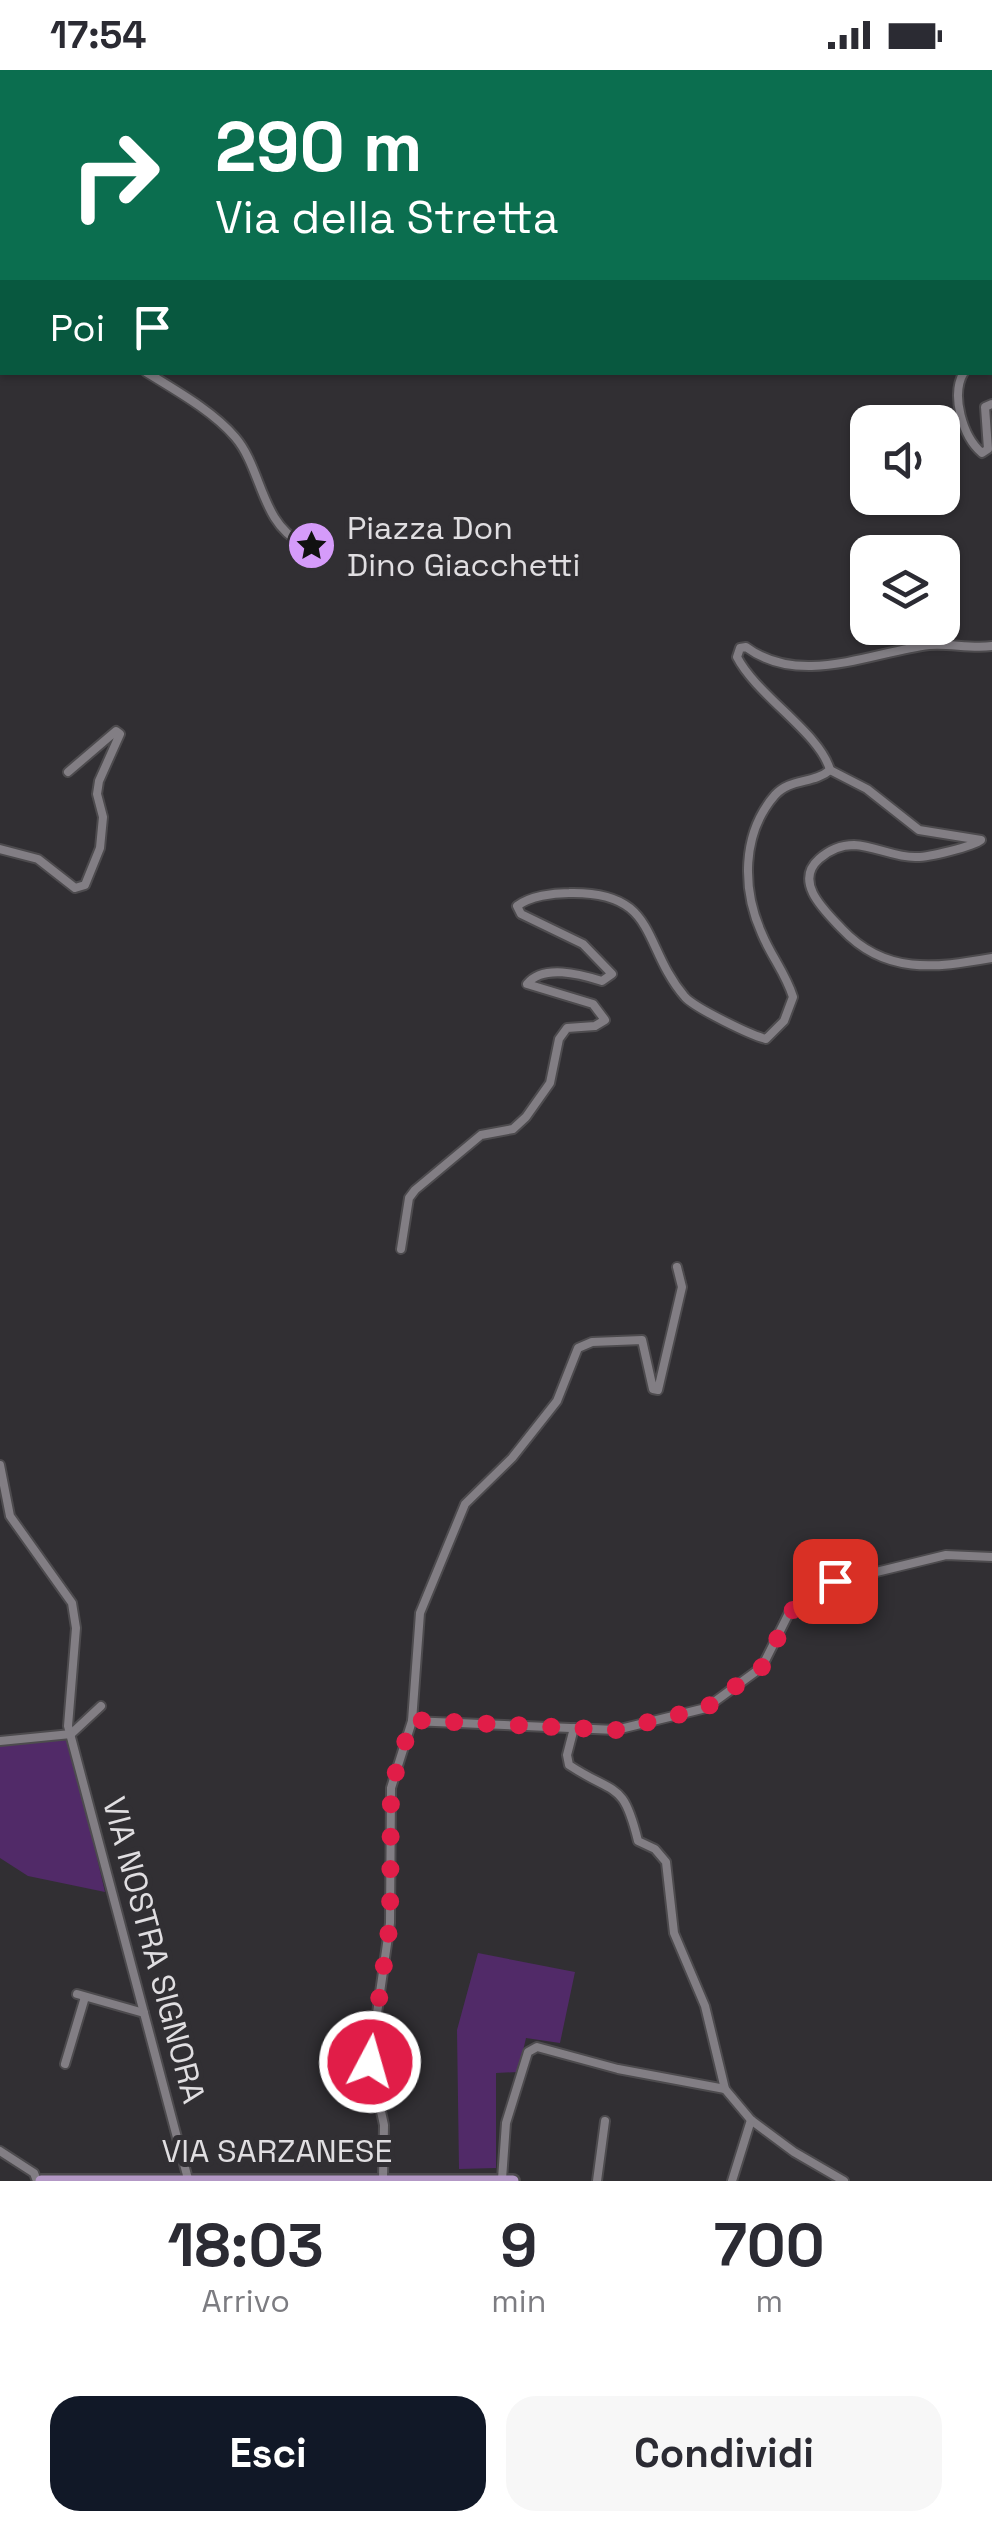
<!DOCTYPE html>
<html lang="it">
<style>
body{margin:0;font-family:"Space Grotesk",sans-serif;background:#f7f7f7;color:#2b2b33;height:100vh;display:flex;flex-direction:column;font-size:38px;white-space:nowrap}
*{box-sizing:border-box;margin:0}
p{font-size:32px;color:#7c7c81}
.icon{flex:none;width:55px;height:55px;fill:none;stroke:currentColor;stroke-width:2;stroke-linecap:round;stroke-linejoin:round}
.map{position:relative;height:2111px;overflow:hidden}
.side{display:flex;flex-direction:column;background:#fff;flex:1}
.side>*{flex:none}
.banner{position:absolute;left:0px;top:0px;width:992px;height:305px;box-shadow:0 2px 8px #0004;background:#0b6e4f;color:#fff;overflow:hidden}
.buttons{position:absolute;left:850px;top:335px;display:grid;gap:20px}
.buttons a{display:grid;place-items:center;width:110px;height:110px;border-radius:20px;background:#fff;box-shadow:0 2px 8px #0004;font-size:50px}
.pin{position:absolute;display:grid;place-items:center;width:85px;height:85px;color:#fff;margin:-42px;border-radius:20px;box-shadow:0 5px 15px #0006}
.me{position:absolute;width:110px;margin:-55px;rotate:6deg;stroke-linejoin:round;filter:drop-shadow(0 0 8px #0008)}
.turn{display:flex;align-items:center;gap:35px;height:210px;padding:0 50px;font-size:45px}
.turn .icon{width:130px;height:130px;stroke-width:2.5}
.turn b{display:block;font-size:70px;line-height:85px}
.then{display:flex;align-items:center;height:95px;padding:0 50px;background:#0003;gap:20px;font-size:38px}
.eta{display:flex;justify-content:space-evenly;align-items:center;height:170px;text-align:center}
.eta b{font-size:60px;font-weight:700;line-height:70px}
.button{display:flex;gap:20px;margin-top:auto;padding:20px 50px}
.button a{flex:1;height:115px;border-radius:30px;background:#111827;color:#fff;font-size:40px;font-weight:700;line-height:115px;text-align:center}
.button a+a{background:#f7f7f7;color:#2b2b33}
.status{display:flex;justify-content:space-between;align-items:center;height:70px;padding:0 50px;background:#fff;direction:ltr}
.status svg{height:28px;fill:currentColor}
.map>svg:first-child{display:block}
.green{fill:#512a68}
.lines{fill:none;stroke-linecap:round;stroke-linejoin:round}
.street-casing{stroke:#4d4b4e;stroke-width:12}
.primary-casing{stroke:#4d4b4e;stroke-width:16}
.street{stroke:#827e84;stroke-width:8}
.primary{stroke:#b398c5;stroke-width:11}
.route{stroke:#e11d48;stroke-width:18;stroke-dasharray:0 32.4}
.labels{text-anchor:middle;stroke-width:10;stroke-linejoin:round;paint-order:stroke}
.poi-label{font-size:32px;fill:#e0dee1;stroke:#312f33;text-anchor:start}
.street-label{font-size:32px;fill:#e0dee1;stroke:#312f33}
</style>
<div class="status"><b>17:54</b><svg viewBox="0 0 49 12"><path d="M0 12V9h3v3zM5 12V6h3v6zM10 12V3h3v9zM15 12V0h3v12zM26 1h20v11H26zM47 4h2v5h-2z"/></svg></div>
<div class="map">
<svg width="992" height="2111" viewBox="0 0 992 2111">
<rect width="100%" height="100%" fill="#312f33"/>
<g class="green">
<path d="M67,1670L70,1673L105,1822L28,1806L0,1788V1674Z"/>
<path d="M478,1883L575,1902L560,1973L526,1968L518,2002L496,2003V2098L459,2099L457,1960Z"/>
</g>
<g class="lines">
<defs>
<g id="street">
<path d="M990,143H992"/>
<path d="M0,235L2,236"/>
<path d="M990,261L992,256"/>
<path d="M0,272L2,273"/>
<path d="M146,302C175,320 213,341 235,367C262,398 261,454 302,473"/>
<path d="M964,302C950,325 963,367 982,383L988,379L985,337L992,334"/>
<path d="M830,700L867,719L919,760L981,770C974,776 927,788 915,787C894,787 875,776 854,775C841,775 829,780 819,789C793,812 825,841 842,859C885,905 935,898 992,888"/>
<path d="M830,700C820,663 757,626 737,587L740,578L746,577C800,617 869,583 929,575C949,573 971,579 992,576"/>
<path d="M0,779L38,789L75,818L85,815L100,778L103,747L97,724L99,711L120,664L116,661L68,702"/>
<path d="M401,1179L409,1128L415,1120L481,1065L513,1059L526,1047L550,1013L559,969L567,958L595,956L605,950L593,934L527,914C543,894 580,904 602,911L612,904L583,874L521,844L517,836C530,826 553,823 569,823C659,821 641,876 685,927C695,938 750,965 766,969L784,951L793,927C786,904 771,886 762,864C742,820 741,764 775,725C790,708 814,714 830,700"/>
<path d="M0,1395L10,1446L72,1533L76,1558L68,1656L188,2109"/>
<path d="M412,1651L616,1660L706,1638L762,1597L790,1541L827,1514L946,1485L992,1487"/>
<path d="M574,1658L567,1685L569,1695C616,1726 623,1710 638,1771L655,1779L666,1792L674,1863L705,1936L725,2019"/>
<path d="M71,1664L101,1636"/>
<path d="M0,1671L71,1664"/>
<path d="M77,1924L144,1943"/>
<path d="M65,1994L85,1927"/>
<path d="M0,2081L34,2103L37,2111"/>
<path d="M383,2109L384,2055L370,1992L390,1853L391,1718L412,1651L420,1543L465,1434L512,1388L557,1331L578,1278L592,1272L642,1270L653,1319L658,1320L682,1217L677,1197"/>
<path d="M502,2109L506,2053L528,1982L537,1977L618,1999L725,2019L751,2050L794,2082L844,2111"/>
<path d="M597,2111L605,2051"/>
<path d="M732,2111L751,2050"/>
</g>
<path id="primary" d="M41,2111H513"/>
</defs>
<use href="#street" class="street-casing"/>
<use href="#primary" class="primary-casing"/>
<use href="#street" class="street"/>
<use href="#primary" class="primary"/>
</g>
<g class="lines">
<path class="route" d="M370,1992L390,1853L391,1718L412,1650L616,1660L706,1638L762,1597L795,1536L835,1511"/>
</g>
<defs>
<symbol id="sight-disc" viewBox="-11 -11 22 22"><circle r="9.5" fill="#d59bfa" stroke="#312f33"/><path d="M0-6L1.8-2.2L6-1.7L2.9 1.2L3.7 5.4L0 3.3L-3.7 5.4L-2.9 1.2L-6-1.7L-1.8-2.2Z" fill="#111"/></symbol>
</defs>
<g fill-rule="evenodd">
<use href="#sight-disc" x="284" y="448" width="55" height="55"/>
</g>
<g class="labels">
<g class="poi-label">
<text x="347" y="469">Piazza Don<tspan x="347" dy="37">Dino Giacchetti</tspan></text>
</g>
<g class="street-label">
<text transform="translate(154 1880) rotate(75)" y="11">VIA NOSTRA SIGNORA</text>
<text x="277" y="2092">VIA SARZANESE</text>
</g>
</g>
</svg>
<div class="buttons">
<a><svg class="icon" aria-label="sound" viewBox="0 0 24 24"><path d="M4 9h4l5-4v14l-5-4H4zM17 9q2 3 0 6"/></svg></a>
<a><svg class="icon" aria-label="layers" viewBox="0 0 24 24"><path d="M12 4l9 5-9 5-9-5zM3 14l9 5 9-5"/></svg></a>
</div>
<div class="pin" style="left:835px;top:1511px;background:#d93025"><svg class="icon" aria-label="arrive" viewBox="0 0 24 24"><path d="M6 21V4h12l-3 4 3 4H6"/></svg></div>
<svg class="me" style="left:370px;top:1992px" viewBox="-20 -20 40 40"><circle r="17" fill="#e11d48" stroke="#fff" stroke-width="3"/><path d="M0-11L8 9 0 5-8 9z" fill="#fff"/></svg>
<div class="banner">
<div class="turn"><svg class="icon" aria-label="right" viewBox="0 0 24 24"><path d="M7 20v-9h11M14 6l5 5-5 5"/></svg><div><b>290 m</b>Via della Stretta</div></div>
<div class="then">Poi<svg class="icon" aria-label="arrive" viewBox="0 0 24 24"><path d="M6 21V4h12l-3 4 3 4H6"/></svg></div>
</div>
</div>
<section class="side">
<div class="eta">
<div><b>18:03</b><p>Arrivo</p></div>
<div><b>9</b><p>min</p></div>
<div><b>700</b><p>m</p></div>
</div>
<div class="button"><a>Esci</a><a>Condividi</a></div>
</section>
